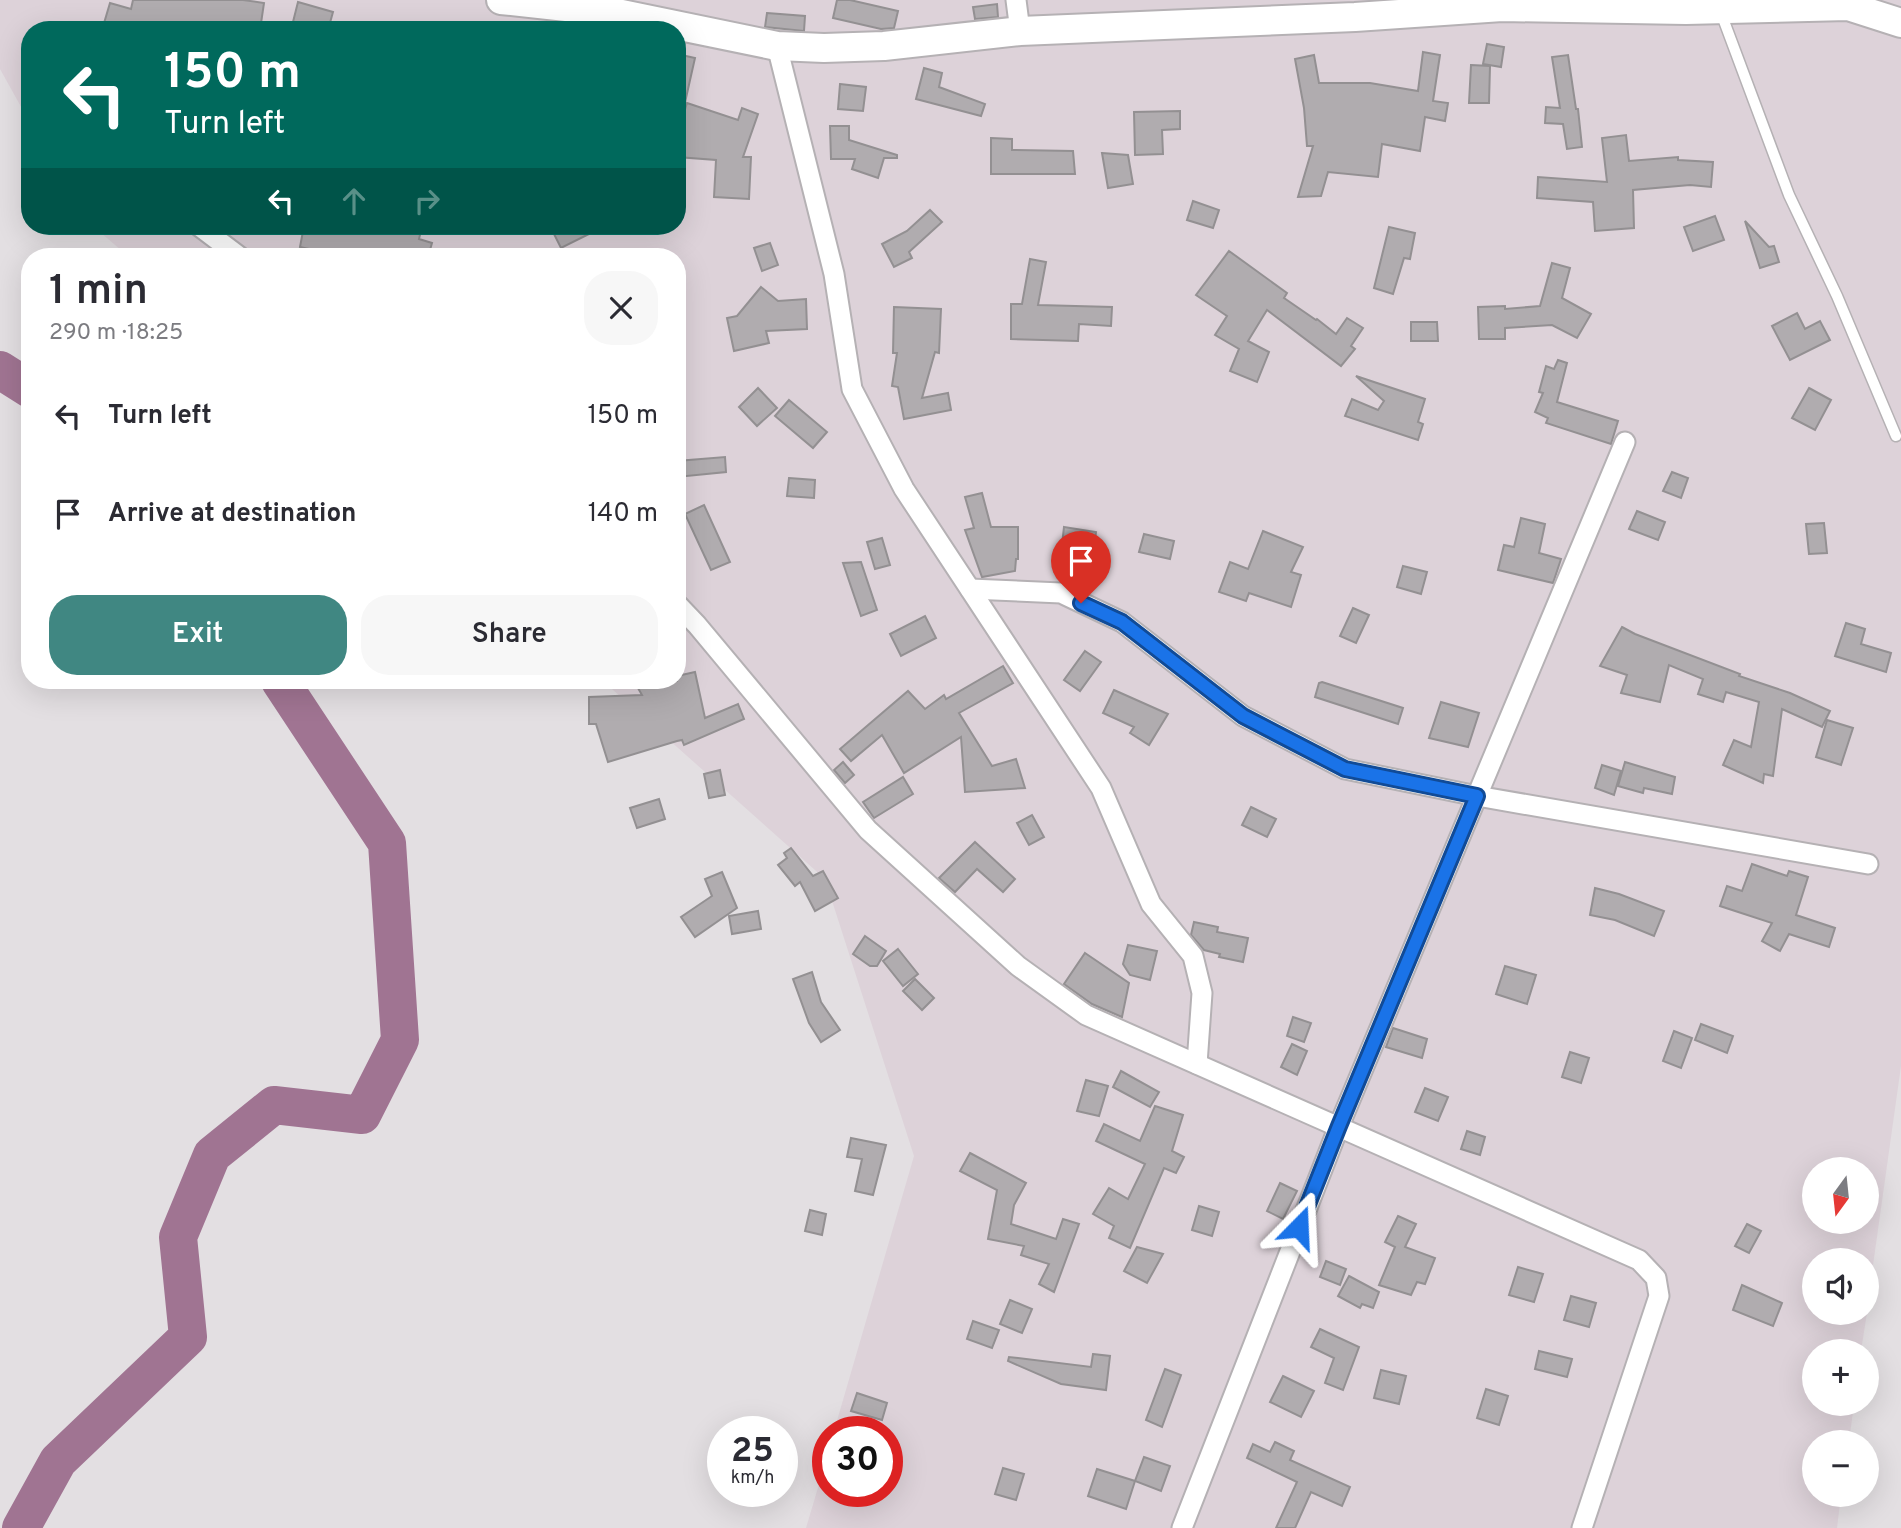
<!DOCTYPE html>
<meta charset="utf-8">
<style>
body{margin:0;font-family:Overpass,sans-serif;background:#f7f7f7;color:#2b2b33;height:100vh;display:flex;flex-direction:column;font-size:26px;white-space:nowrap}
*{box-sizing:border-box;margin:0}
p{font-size:23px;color:#7c7c81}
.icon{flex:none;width:38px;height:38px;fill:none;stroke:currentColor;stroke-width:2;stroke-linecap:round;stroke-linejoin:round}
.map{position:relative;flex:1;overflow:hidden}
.side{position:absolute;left:21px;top:248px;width:665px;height:441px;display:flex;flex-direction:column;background:#fff;border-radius:28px;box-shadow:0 7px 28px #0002}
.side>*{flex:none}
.hud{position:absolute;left:21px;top:21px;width:665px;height:214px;border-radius:28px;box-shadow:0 7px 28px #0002;background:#00695c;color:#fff;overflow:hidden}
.needle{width:46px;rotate:195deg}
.fabs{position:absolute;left:1802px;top:1157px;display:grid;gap:14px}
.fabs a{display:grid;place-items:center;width:77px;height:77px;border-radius:50%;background:#fff;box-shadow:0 7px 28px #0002;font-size:35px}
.speed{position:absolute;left:707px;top:1416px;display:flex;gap:14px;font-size:35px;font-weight:700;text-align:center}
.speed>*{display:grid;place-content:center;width:91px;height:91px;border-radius:50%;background:#fff;box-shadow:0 7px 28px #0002;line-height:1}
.speed small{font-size:18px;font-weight:400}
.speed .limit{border:10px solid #d22;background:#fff;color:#111}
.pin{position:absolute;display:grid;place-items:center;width:60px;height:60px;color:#fff;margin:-72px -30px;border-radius:50% 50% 50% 0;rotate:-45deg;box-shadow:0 0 7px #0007}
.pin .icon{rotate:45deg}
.me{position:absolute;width:77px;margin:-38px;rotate:21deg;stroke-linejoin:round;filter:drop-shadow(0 0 5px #0008)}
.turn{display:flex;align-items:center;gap:24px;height:147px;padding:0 28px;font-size:32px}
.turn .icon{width:91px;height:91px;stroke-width:2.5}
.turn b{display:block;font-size:49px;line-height:60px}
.lanes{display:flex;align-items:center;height:66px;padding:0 28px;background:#0003;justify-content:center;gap:35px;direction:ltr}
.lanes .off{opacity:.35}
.round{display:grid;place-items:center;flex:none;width:74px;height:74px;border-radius:28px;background:#f7f7f7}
.headline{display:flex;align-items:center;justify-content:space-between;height:119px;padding:0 28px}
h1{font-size:42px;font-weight:600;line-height:52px}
.primary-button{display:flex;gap:14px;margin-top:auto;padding:14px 28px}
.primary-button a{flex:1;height:80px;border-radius:28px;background:#408782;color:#fff;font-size:28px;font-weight:600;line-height:80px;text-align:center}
.primary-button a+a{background:#f7f7f7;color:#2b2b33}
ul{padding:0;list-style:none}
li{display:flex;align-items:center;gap:21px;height:98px;padding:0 28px}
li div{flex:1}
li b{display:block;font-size:26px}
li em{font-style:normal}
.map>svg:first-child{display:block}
.built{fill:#ddd2d9;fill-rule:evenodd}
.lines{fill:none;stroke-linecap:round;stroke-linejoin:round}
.river{stroke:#a07492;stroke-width:38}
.building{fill:#b0acaf;stroke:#939092;stroke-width:2}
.lane-casing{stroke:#b5b1b4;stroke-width:13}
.street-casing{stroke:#b5b1b4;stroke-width:23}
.secondary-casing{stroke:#b5b1b4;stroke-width:32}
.lane{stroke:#fff;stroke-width:10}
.street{stroke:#fff;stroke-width:19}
.secondary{stroke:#fff;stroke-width:28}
.route-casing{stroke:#114b97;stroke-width:18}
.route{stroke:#1a73e8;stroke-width:12}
</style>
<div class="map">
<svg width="1901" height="1528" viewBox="0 0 1901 1528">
<rect width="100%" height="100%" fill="#e3dfe2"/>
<path class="built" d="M0,0H1901V1066L1867,1308V1260H1815V1312L1867,1313L1861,1351H1815V1404H1854L1849,1442H1815V1494L1841,1495L1837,1528H806L828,1454V1491H887V1432L834,1431L914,1156L825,879L603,681H677V257H129L93,226H677V30H30V123L0,69ZM1815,1169H1867V1222H1815Z"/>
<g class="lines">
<g class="river">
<path d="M0,370L30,389"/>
<path d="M21,1528L58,1461L188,1337L178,1237L212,1155L274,1105L362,1115L400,1040L387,843L280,681"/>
</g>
</g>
<g class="building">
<path d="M133,0H243L264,3L260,30H102L110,3L131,9Z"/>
<path d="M837,0H850L898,11L894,28L881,29L833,18Z"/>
<path d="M298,2L333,12L328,30H291Z"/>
<path d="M997,4L998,17L975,19L973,7Z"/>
<path d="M767,13L805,16L804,31L765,27Z"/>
<path d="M1487,44L1504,47L1501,67L1483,64Z"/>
<path d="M1423,52L1440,55L1433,101L1448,103L1445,121L1425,117L1420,151L1382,144L1378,177L1328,172L1321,196L1298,197L1313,146H1307L1304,108L1295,59L1314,55L1319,83H1370L1418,91Z"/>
<path d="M677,54L695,58L684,107L677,106Z"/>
<path d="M1568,55L1576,109H1578L1582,147L1567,149L1563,124L1545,123L1546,107L1560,108L1552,57Z"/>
<path d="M1471,65L1490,66L1489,103H1469Z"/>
<path d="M924,68L942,73L939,87L985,104L981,116L916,99Z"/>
<path d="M840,84L866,87L863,111L838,109Z"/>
<path d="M687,103L738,120L742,108L758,114L743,157H751L749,199L714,197L716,160L677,157V135Z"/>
<path d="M1180,111V129L1162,130L1163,154L1135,155L1134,112Z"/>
<path d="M830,126H849V140L897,155V158H884L878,178L852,169L855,159H831Z"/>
<path d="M1626,135L1629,161L1678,157V160L1713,162L1711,187L1690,185L1633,190L1634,228L1595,231L1593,202L1537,198L1538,177L1607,182L1602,138Z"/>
<path d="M991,138L1012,139V150L1073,151L1075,174H991Z"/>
<path d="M1102,153L1128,155L1133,184L1108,188Z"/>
<path d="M1193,201L1219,210L1213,228L1187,220Z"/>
<path d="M930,210L942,222L909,252L912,258L894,267L882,244L907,231Z"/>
<path d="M1715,216L1724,240L1693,251L1684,227Z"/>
<path d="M1745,221L1769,247L1774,246L1779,262L1760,268Z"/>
<path d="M304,226H422L419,239L432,243L428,257H330L331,254L300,247Z"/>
<path d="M561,226H605L561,248L552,230Z"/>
<path d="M1389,227L1415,233L1410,259L1404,258L1393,294L1374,288Z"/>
<path d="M770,243L778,265L762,271L754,248Z"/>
<path d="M1229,251L1287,293L1284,298L1316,320L1317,319L1336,334L1347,318L1363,328L1351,346L1355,349L1341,366L1267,310L1248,341L1269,352L1257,382L1230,371L1239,349L1215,335L1227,316L1196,295Z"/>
<path d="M1030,259L1046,262L1038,305L1112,307L1111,326L1079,324L1078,341L1011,339V304H1022Z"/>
<path d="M1552,263L1570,268L1562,298L1591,314L1577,338L1552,325L1505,328V339H1479L1478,307L1505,306V309L1540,306Z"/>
<path d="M761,287L778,301L806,299L807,329L766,331L769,343L734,351L727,318L737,316Z"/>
<path d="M894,307L941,309L939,353L935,352L922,398L948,393L951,410L904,419L898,387L892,386L897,353H893Z"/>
<path d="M1797,313L1805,329L1820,321L1830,340L1790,360L1772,326Z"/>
<path d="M1411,322H1437L1438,341H1411Z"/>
<path d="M1558,360L1567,363L1557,402L1618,421L1611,444L1546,423L1548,418L1535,412L1543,393L1539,392L1546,366L1554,369Z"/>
<path d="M1356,376L1425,399L1418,422L1423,424L1418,440L1345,416L1352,399L1378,410L1384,401Z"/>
<path d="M758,388L777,408L757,426L739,407Z"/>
<path d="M1809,388L1831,400L1815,430L1792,418Z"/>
<path d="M789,400L827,432L813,448L775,416Z"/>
<path d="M725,457L726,472L677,477V461Z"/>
<path d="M1672,472L1688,478L1681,498L1663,491Z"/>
<path d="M789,478L815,480L814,498L787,496Z"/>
<path d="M982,493L991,527H1018V559H1016L1015,571L982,577L965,530L974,528L965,497Z"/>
<path d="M704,505L730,562L711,570L685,514Z"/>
<path d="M1637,511L1665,522L1658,540L1629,529Z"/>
<path d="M1521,518L1545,524L1539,553L1561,559L1553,583L1498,570L1504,545L1514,547Z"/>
<path d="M1824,523L1827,553L1809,554L1806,524Z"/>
<path d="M1064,527L1096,532L1094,549L1062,545Z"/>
<path d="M1263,531L1303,547L1291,572L1301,575L1291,607L1249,593L1246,601L1219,592L1230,562L1248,569Z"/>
<path d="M1144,534L1174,541L1170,559L1139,552Z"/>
<path d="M882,538L890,565L875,569L867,542Z"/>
<path d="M861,562L877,610L861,616L843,563Z"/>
<path d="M1403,566L1427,572L1421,594L1397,587Z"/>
<path d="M1353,608L1369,615L1356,643L1340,636Z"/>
<path d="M925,616L936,638L901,656L890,634Z"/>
<path d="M1846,623L1865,629L1861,644L1891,653L1886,672L1835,656Z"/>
<path d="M1622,627L1635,634L1740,674L1739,676L1790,693L1830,711L1822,727L1782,709L1773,776L1764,774L1763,783L1723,765L1734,740L1751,747L1759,702L1726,692L1723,702L1698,694L1703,679L1669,665L1660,702L1621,693L1627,675L1600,666Z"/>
<path d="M1085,651L1101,662L1080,691L1064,680Z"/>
<path d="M1003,666L1013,683L959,713L992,766L1016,759L1025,788L965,792L961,737L904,773L882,735L851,761L840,749L908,691L925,709L944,695L946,699Z"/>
<path d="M695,672L705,718L738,704L744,719L684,745L682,740L677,741L608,762L596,724H589V697L642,695L634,681H677V676Z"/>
<path d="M1322,682L1403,708L1398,724L1315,697L1319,683Z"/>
<path d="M1114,690L1168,714L1149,745L1130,733L1134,727L1103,713Z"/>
<path d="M1441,702L1479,713L1468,747L1429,738Z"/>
<path d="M1827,720L1853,728L1841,765L1816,757Z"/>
<path d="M843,762L854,775L845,783L834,770Z"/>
<path d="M1625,762L1675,777L1672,794L1644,788L1643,793L1618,786Z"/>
<path d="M1602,765L1621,771L1614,795L1595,788Z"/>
<path d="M720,770L725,795L709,798L704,774Z"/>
<path d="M903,777L913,794L874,818L863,802Z"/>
<path d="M659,799L665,819L637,828L630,808Z"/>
<path d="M1251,807L1276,819L1267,837L1242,825Z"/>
<path d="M1032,815L1044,837L1029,845L1017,823Z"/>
<path d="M975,842L1015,879L1003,892L977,869L955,892L939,878Z"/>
<path d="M791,848L813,876L823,871L838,898L815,911L800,882L795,886L778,865L787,858L784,853Z"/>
<path d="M1752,864L1787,876L1789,871L1808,877L1796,915L1835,928L1829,947L1789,934L1780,951L1762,941L1772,923L1720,906L1727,886L1742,891Z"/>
<path d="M722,872L737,908L695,937L681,917L712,896L705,879Z"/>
<path d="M1595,888L1619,894L1664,911L1654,936L1615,920L1590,915Z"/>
<path d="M758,911L761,929L732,934L729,916Z"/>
<path d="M1194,922L1218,927L1217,932L1248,938L1243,962L1219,957L1220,954L1204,950L1191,935Z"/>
<path d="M865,936L886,951L877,966H870L853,954Z"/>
<path d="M1128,945L1157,951L1150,980L1130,975L1123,964Z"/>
<path d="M898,949L918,974L903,986L883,961Z"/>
<path d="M1085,953L1129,983L1122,1017L1092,1004L1064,984Z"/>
<path d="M1505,966L1536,975L1527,1004L1496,994Z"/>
<path d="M812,972L821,1002L840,1030L821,1042L809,1023L793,979Z"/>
<path d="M915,979L934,998L922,1010L903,991Z"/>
<path d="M1293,1017L1311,1023L1304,1042L1287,1036Z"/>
<path d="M1701,1024L1733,1036L1727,1053L1695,1040Z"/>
<path d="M1393,1028L1427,1039L1422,1058L1386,1047Z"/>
<path d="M1674,1031L1692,1038L1681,1068L1663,1061Z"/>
<path d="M1292,1044L1307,1051L1297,1075L1281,1067Z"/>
<path d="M1570,1052L1589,1058L1581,1083L1562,1077Z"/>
<path d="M1121,1071L1159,1092L1150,1107L1113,1087Z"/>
<path d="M1086,1080L1108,1086L1099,1116L1077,1111Z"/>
<path d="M1425,1088L1448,1097L1438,1121L1415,1112Z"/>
<path d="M1155,1106L1183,1115L1172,1151L1184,1157L1176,1173L1164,1168L1130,1248L1109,1238L1114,1226L1093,1214L1109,1188L1128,1199L1145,1164L1096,1141L1104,1124L1140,1141Z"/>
<path d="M1467,1131L1485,1137L1480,1155L1461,1149Z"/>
<path d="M851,1138L886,1145L873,1195L855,1191L862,1159L847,1157Z"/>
<path d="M970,1153L1026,1183L1014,1205L1011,1224L1056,1239L1063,1219L1079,1224L1054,1292L1039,1284L1049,1264L1021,1255L1024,1246L988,1239L997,1190L960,1171Z"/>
<path d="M1280,1183L1297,1191L1283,1219L1267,1211Z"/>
<path d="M1199,1206L1219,1212L1212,1236L1192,1230Z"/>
<path d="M810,1210L826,1214L822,1235L805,1231Z"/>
<path d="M1398,1216L1416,1224L1405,1247L1435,1258L1425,1284L1417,1282L1411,1295L1379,1285L1395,1247L1385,1242Z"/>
<path d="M1747,1224L1761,1231L1749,1253L1735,1246Z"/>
<path d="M1137,1247L1163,1254L1147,1283L1124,1271Z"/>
<path d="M1326,1261L1346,1269L1340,1285L1320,1277Z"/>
<path d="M1518,1267L1543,1274L1534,1302L1509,1295Z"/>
<path d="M1349,1276L1379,1292L1373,1308L1362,1304L1360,1308L1338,1296Z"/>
<path d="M1742,1285L1782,1303L1773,1326L1733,1310Z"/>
<path d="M1571,1296L1596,1303L1589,1327L1564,1320Z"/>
<path d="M1010,1300L1032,1309L1022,1333L1000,1324Z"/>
<path d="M973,1321L999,1330L992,1348L967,1339Z"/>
<path d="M1320,1329L1359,1347L1343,1390L1325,1383L1334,1358L1311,1347Z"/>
<path d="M1539,1351L1572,1359L1567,1377L1535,1369Z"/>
<path d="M1093,1354L1110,1356L1106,1390L1061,1384L1008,1361L1009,1357L1091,1367Z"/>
<path d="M1165,1369L1181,1375L1162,1427L1146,1420Z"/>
<path d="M1381,1370L1406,1376L1399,1404L1374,1398Z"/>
<path d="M1283,1376L1314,1391L1301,1417L1270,1402Z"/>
<path d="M1486,1389L1508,1396L1499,1425L1477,1418Z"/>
<path d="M857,1393L887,1403L882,1420L851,1411Z"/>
<path d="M1275,1442L1294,1451L1290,1460L1350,1487L1342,1506L1311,1492L1295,1528H1276L1297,1482L1247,1458L1253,1444L1270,1452Z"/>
<path d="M1144,1457L1170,1466L1161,1491L1135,1481Z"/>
<path d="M1003,1468L1024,1474L1016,1500L995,1494Z"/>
<path d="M1097,1469L1135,1481L1126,1509L1088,1496Z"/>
</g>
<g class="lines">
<defs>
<path id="lane" d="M1721,13L1789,195L1837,296L1896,436"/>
<g id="street">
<path d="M1016,0L1020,31"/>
<path d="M777,46L834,274L852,389L904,489L1101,788L1151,904L1193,956L1202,993L1197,1064"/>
<path d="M199,226L240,257"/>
<path d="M970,589L1061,593L1122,622L1243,716L1345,769L1477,796L1868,864"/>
<path d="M677,604L697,625L868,830L1018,966L1086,1015L1639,1260L1656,1278L1659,1296L1582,1528"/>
<path d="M1182,1528L1339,1126L1625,442"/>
</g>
<path id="secondary" d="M501,0L612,12L777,46L824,48L884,46L1020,31L1355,17L1502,7L1686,10L1848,6L1901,23"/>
</defs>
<use href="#lane" class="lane-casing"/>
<use href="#street" class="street-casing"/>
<use href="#secondary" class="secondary-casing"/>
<use href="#lane" class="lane"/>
<use href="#street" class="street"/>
<use href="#secondary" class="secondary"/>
</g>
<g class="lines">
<defs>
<path id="route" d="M1081,603L1122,622L1243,716L1345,769L1477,796L1339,1126L1299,1227"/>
</defs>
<use href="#route" class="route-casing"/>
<use href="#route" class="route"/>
</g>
</svg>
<div class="fabs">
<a><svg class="needle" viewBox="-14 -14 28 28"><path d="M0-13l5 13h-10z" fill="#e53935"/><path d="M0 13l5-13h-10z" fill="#7c7c81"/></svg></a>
<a><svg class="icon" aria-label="sound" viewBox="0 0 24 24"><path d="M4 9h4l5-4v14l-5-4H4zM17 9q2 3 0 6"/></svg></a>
<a>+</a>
<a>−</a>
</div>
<div class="speed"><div>25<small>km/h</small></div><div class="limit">30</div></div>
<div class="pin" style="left:1081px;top:603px;background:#d93025"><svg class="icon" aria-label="arrive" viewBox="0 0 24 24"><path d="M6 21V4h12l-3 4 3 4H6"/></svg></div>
<svg class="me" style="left:1299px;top:1227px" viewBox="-20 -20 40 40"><path d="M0-17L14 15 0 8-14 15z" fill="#1a73e8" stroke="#fff" stroke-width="4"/></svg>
<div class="hud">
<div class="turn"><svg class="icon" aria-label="left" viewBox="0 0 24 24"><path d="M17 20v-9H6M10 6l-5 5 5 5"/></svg><div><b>150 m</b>Turn left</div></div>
<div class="lanes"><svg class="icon" aria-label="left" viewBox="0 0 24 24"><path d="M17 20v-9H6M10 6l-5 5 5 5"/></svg><svg class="icon off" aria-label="ahead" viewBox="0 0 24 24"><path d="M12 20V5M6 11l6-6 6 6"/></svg><svg class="icon off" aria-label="right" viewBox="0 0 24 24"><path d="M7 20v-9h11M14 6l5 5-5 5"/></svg></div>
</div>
<section class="side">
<div class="headline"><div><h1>1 min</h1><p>290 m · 18:25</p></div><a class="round"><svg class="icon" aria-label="close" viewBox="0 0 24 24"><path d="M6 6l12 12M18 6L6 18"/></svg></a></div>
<ul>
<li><svg class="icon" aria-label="left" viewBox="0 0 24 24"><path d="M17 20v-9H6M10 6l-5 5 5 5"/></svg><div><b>Turn left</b></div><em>150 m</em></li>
<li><svg class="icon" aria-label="arrive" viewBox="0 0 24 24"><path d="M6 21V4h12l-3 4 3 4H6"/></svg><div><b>Arrive at destination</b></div><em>140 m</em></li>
</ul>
<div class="primary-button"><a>Exit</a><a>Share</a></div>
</section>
</div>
